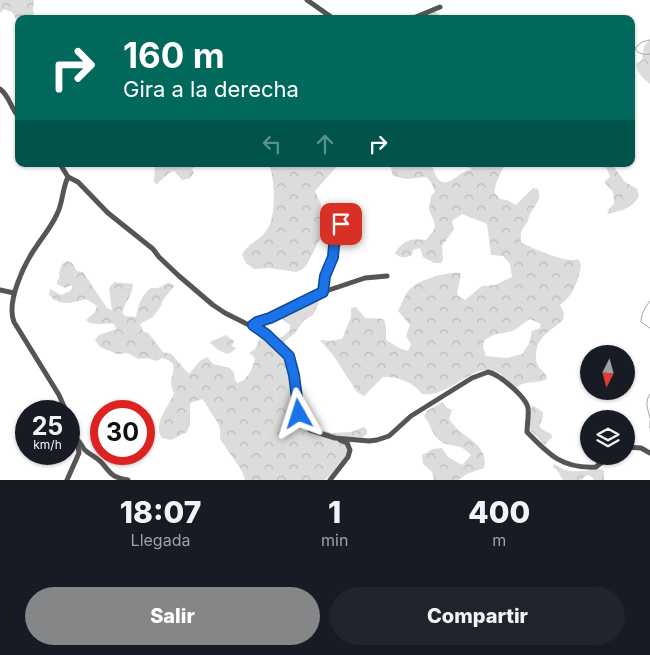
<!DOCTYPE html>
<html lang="es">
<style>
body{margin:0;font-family:Inter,sans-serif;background:#20242c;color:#f1f3f6;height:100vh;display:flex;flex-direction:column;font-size:19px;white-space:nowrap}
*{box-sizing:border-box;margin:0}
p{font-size:16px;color:#9ea1a6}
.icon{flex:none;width:28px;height:28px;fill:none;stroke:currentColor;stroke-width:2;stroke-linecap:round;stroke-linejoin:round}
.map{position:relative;height:480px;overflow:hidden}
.details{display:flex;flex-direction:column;background:#171b24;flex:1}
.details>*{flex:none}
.banner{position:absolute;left:15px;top:15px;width:620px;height:152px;border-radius:10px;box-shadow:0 1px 4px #0004;background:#00695c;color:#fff;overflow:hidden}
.needle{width:32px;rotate:186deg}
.fabs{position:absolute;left:580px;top:345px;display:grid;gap:10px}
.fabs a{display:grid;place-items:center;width:55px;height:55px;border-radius:50%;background:#171b24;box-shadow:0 1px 4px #0004;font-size:25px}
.speed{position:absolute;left:15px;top:400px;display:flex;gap:10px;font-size:25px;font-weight:700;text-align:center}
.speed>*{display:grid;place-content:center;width:65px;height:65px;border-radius:50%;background:#171b24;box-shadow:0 1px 4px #0004;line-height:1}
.speed small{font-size:12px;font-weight:400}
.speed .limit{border:8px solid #d22;background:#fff;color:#111}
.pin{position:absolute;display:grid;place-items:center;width:42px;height:42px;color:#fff;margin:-21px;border-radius:10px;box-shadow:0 2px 8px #0006}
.me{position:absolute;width:55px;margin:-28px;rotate:354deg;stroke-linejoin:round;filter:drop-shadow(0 0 4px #0008)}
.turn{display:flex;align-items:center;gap:18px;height:105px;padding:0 25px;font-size:22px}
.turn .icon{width:65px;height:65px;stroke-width:2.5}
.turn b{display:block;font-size:35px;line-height:42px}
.lanes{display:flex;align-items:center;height:48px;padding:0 25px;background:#0003;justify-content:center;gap:25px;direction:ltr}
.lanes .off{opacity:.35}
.eta{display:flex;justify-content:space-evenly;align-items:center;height:85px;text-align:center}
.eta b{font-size:30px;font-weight:800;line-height:35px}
.button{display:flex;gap:10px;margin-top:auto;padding:10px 25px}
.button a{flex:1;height:58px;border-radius:30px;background:#858687;color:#fff;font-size:20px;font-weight:800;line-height:58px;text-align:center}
.button a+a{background:#20242c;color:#f1f3f6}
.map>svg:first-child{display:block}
.forest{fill:url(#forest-crowns);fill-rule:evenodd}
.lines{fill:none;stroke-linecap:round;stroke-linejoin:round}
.stream{stroke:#a3a3a3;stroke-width:1}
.street{stroke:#555;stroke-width:5}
.route-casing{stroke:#114b97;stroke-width:12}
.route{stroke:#1a73e8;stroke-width:9}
</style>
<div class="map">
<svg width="650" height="480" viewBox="0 0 650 480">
<defs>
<pattern id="forest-crowns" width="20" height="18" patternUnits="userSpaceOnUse" patternTransform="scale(1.25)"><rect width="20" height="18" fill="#dcdcdc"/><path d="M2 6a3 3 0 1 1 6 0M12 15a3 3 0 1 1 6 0" fill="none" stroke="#bbb"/></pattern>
</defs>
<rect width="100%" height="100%" fill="#fff"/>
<g class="forest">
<path d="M0,0H34L33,10L35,19H19V24L12,12L4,9L0,13Z"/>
<path d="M430,12H437L442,19H417Z"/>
<path d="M650,40V84C644,79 637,73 636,64L642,60L644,46Z"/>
<path d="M155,164H197L192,169L194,173L190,178L182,180L174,171L169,173L157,184L154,182Z"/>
<path d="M253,164H339L315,191L321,204L320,215L323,218L320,239L306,266L301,270L296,272L269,268L254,269L246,263L242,255C248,243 258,242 266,231C277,219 275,178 269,164L261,167Z"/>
<path d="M390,164H432C432,168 434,171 436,176C445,191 457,175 464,172C467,170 470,170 472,169L462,164H505L497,181L494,192L500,199L507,200L516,205L533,188L538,189C542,199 537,202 532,211C529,214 529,219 527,223C522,229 520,233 521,242C531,248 567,264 578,259L581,265C579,279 573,297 560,305L564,313L563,320C551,331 537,336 536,354C536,358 536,362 538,366C542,371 546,372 547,379C537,384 522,380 515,389C507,383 504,374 495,371C472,363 448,399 422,394C414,382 396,376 383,377L364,396L357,392L333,355L320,340L330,341L342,339L351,317V308L356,307L365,318C371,319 379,317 384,320L386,327V340L399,348L408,351L411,344L406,336L410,325L398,311C402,304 404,296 409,290C417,280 449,271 461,273L457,295L465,300L482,286L495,285L512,277L510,264L503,256L491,255L487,224L462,214L452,221L454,229L442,246L443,260L441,263H434L423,257L420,248L413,250L412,255C405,258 401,259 395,253C403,240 411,238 426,240L433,231L435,227L434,221L429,210L431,196L435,192L431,182L426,177L407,179L393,176ZM530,319L541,324L540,328L532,331L529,344L522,354L507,358L486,356L483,347L484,341C493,333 501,334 512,331C519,328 523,323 530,319Z"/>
<path d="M599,164H612L624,181L637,189L639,196C632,209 620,211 607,214L609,209L614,204L613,192L604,182L610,177L607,169Z"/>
<path d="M67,261L72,263L77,271L83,272L107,308L112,310L109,288L114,282L133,284C133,294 125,303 122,312L125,316L136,317C138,306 141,295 151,288H158L168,283L175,285L163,300L161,306L153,317L140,324L143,331L149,334L163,352L171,354L189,374L200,361L207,357L213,364L230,368L234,373L235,381L238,383C248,379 253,369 255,358L249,353L255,349L259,340L262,339L270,345L277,338L282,337L290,330V325L282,319V316L286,312L315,299L319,303L313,315L304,320L295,333L285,341L283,356L289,366L292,380L295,412L305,417L314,422L321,429L331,433L351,432L364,427L367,430V434L362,438L355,437L348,447V452L341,463L325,480H245L242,471L220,439C222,423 215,421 209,409C206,405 206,403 202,399L190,403V425L187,432L171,440L162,438C152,423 169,407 174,393C167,377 175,379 173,364L168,360L162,358L157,361L147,358L138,359L128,353L117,354L100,347L95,340L99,335L116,329L114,324C104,322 92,327 86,320L95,312L97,306L86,299C71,303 60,307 49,295L50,289L61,295L70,291L73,287L71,285L65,288L57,284V281L60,277L59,273L62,264Z"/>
<path d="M226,335L234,341L232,346L236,348L232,352L227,354L218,350L210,343L212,341Z"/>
<path d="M443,402L446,407L452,410L449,419C453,424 457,430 463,434C475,442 488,451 484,468L467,474L458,480H434L432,472L423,464L422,455L433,449L442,448L448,457L462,465L471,455C457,441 455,449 442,442C432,437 431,424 424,416L428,410Z"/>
<path d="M532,405L543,412C543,428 532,424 551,434L552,437L545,445L530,430L529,417Z"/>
<path d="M554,464C558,466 561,468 565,470C577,473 589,470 602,469L604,471V480H594L591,476L587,475L581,480H563L557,470L553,467Z"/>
</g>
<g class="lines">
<g class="stream">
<path d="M650,40L642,42L635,48C637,54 644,55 650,54"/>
<path d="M650,301C645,307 641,314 641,322L650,328"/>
<path d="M650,394C644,402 648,409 650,418"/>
<path d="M650,421V428"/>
</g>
<g class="street">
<path d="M307,0L334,19"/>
<path d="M411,19L440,7"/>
<path d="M0,89C10,96 10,108 19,117"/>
<path d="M60,164L68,177L78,182L108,213L153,249L159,257L179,276L213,305L225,313L261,331L287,353L295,375L299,414L305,424L310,430L335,438L369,441L377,440L389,436L411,416L472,378L488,372C499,374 526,397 528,408C529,416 527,425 527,432C549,455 563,469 596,467L609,456"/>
<path d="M0,290L14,293"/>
<path d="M323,292L325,276L333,257L334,245L337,239L345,234L341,222L349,209"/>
<path d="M253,325L257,322L274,316L323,292L365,278L387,276"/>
<path d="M66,411L59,395L14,322C6,302 24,264 36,247C43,236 52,226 57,214C63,203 62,189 68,177"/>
<path d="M77,440C81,442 81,445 84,449C88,454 95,456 100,461C112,473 108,476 128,480"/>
<path d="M626,447L641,448L650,453"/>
<path d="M67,480L79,453L77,440L69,420"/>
<path d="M330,480L348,457L350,450L347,443L340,440"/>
</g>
</g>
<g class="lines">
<defs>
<path id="route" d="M299,414L294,375L289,356L267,335L253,325L257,322L270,318L323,292L325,276L333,257L334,245L337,239L345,234L341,224"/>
</defs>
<use href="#route" class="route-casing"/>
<use href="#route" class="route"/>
</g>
</svg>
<div class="fabs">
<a><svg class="needle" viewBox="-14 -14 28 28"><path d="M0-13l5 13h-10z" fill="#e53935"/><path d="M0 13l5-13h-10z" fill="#9ea1a6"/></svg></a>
<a><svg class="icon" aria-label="layers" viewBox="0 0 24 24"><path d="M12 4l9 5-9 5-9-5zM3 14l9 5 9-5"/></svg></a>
</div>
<div class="speed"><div>25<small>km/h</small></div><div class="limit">30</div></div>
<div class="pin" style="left:341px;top:224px;background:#d93025"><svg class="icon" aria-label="arrive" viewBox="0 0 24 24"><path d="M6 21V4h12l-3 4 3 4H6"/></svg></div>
<svg class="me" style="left:299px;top:414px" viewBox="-20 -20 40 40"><path d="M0-17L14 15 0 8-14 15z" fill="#1a73e8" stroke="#fff" stroke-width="4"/></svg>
<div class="banner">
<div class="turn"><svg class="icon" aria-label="right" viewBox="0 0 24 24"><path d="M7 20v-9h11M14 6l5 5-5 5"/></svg><div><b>160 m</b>Gira a la derecha</div></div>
<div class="lanes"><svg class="icon off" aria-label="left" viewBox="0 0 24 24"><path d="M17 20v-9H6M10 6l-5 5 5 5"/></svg><svg class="icon off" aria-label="ahead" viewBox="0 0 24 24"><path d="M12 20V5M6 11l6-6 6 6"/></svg><svg class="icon" aria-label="right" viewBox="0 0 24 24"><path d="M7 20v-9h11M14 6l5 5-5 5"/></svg></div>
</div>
</div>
<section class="details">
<div class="eta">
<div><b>18:07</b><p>Llegada</p></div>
<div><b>1</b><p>min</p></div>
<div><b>400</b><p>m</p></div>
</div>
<div class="button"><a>Salir</a><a>Compartir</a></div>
</section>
